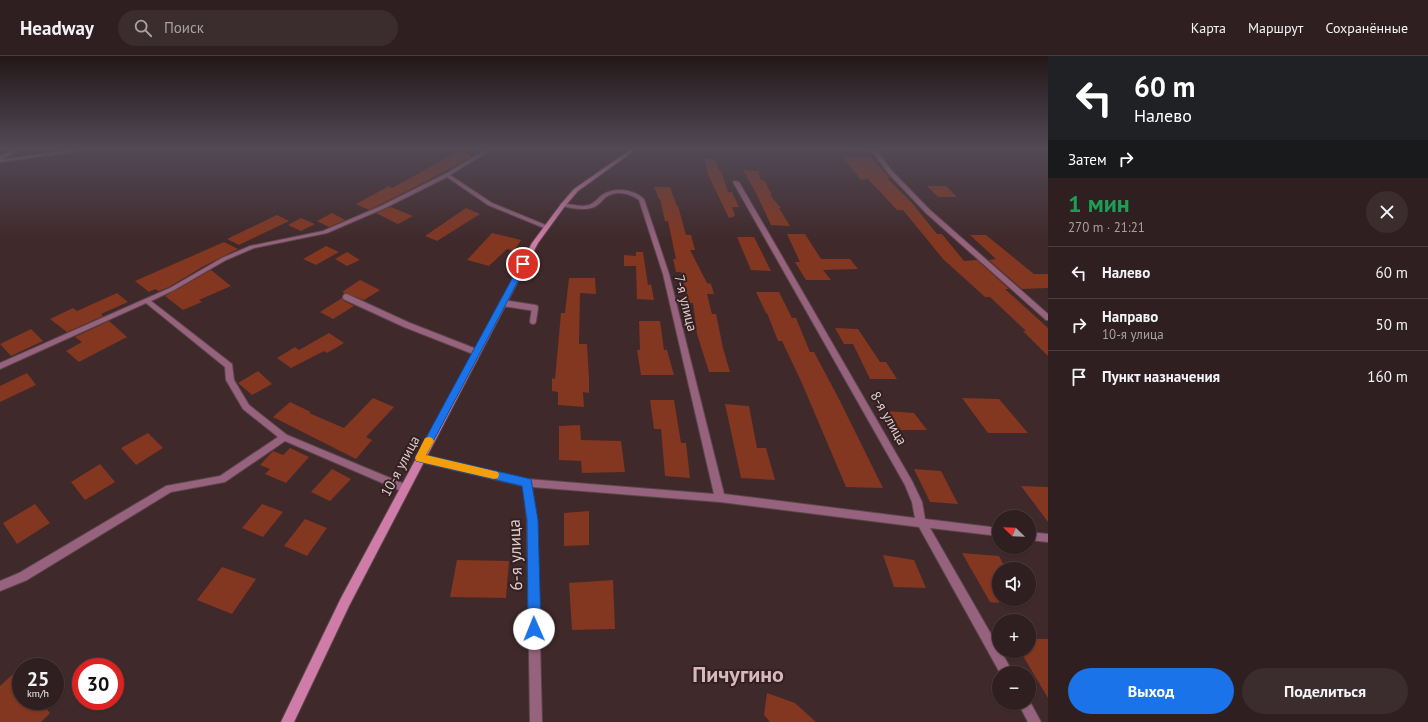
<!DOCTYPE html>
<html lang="ru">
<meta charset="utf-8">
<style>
body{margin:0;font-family:"PT Sans",sans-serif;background:#3b2c2d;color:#f1f3f6;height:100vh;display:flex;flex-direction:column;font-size:15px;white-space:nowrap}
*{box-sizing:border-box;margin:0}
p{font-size:13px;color:#a7a2a5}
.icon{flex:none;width:22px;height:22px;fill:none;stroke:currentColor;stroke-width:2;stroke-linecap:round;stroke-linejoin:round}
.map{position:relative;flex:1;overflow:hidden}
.details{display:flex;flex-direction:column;background:#2f1f20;width:380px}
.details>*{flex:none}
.banner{background:#202124;color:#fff;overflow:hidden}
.needle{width:26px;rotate:293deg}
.tools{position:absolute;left:992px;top:454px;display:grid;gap:8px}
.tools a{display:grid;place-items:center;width:44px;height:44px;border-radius:50%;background:#2f1f20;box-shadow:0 1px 3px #0004,0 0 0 1px #4a3d3e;font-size:20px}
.speed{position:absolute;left:12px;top:602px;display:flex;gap:8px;font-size:20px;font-weight:700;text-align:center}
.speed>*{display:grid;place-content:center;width:52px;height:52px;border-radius:50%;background:#2f1f20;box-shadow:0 1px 3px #0004,0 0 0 1px #4a3d3e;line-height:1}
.speed small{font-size:10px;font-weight:400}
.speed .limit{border:6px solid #d22;background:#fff;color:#111}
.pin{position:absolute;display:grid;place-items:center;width:34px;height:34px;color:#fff;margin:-17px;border:2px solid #fff;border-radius:50%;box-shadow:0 1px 4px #0007}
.me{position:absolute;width:44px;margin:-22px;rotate:359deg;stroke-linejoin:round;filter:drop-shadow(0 0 3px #0008)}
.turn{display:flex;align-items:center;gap:14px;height:84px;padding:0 20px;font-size:18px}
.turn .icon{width:52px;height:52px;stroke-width:2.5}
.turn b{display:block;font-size:28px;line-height:34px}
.then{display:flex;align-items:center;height:38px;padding:0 20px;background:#0003;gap:8px;font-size:15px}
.round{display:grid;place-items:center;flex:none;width:42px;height:42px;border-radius:21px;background:#3b2c2d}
.summary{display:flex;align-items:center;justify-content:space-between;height:68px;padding:0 20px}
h1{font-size:24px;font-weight:800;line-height:30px;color:#1e9e55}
.cta{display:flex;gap:8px;margin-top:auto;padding:8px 20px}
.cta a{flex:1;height:46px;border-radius:24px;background:#1a73e8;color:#fff;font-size:16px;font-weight:800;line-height:46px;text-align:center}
.cta a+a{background:#3b2c2d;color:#f1f3f6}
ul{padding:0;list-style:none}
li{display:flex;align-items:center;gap:12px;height:52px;padding:0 20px;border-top:1px solid #4a3d3e}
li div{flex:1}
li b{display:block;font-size:15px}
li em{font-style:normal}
header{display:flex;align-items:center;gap:24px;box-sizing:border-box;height:56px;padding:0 20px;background:#2f1f20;border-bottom:1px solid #4a3d3e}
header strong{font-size:19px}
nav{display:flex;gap:22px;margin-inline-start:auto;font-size:14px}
.search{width:280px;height:36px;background:#3b2c2d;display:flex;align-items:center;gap:10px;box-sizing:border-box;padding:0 14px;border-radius:22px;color:#a7a2a5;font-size:15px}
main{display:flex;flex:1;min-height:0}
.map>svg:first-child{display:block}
.building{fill:#833620}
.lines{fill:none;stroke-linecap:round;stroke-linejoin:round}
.lane-far1-casing{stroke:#5b4748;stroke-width:5.5}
.lane-casing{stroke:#5b4748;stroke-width:8}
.street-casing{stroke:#5b4748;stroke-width:2}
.secondary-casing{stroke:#5b4748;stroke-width:2}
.lane-far1{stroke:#96627d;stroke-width:4.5}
.lane{stroke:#96627d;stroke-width:6}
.street{fill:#96627d;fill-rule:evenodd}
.secondary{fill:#d07ca9;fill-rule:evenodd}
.route{fill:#1a73e8;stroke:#114b97}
.slow{fill:#f59e0b}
.labels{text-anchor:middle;stroke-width:4;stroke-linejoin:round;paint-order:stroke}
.street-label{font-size:14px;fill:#dccdce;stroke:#341f21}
.near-street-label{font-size:17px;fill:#dccdce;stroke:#341f21}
.near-district-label{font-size:22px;font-weight:bold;fill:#d7b9bc;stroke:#341f21}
</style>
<header>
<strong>Headway</strong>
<div class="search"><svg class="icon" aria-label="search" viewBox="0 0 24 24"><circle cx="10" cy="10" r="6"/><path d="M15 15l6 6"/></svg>Поиск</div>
<nav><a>Карта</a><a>Маршрут</a><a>Сохранённые</a></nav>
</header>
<main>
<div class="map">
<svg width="1048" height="666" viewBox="0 0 1048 666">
<rect width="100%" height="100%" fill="#3f292b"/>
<g class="building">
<path d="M459,95L473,100L421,128L369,154L356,148L389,130L392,132Z"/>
<path d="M843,101L871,102L890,122H887L912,147L937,178H942L964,205L977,204L1009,233H1005L1048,272V300L1023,275H1026L990,241H985L943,203L903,154H897L868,123L861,124Z"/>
<path d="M704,103H715L719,114H721L728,136H732L739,151H732L735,160L729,162L709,121Z"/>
<path d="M743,114L758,115L761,124H764L772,139H770L781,152H779L790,170L771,169L756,137Z"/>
<path d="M927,130H946L957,141H938Z"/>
<path d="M654,131H670L677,150H678L686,179H691L695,194H690L707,227L711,228L714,238H707L712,258H716L723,292L730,316H709L697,278L693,247H689L681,216H676L673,203H676L668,165H665L660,143H659Z"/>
<path d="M391,151L413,160L398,168L376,157Z"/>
<path d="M466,152L480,158L437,185L425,180Z"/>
<path d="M332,157L345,164L329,171L317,165Z"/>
<path d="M277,159L289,165L239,189L227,183Z"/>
<path d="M301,162L315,168L301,175L288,169Z"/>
<path d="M492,177L521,184L514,195L507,193L489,210L467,204Z"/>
<path d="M787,178H805L821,203H850L858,213L823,214L831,224H806L795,206H800Z"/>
<path d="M970,179H986L1034,218H1048V232L1022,233L989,204L996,203Z"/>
<path d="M737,181H754L771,215L751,214Z"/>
<path d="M224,186L238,193L204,210L169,231L159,235L155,233L149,236L135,225Z"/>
<path d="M326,190L339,196L316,209L303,203Z"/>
<path d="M347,196L360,204L347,210L335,203Z"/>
<path d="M636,196H643L648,229L651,228L654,244L637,243L636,210H624V199L636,200Z"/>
<path d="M211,214L231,230L199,244L202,246L183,254L165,240Z"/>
<path d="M569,222H595L596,238L580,237L579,288H587L589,322V337L583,336L584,351L558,349V336L552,335V322L555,323L561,257H565Z"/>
<path d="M360,224L380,234L364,244L342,236Z"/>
<path d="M756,236H779L792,262H796L810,296H814L838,341L883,432L846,431L801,325L782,285H778L767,257H766Z"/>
<path d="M117,237L128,246L101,258L103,260L67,276L50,263L73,252L77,255Z"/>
<path d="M342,242L344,245L354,250L333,263L320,256Z"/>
<path d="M109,265L127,281L79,306L66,295L82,286L75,281Z"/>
<path d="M639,265H660L664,294H667L674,319H641L637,294H640Z"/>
<path d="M835,272L858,273L880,306H886L897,323H870L853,288H844Z"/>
<path d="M31,273L43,285L11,300L0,288Z"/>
<path d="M329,277L344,287L327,297L324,295L291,312L277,302L295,291L299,294Z"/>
<path d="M258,315L272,328L252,339L238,327Z"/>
<path d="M27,317L36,329L0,346V330Z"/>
<path d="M373,342L394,351L366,381L372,384L356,403L273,361L290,346L311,356L309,357L344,372Z"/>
<path d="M962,342L999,343L1028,377H988Z"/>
<path d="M650,344H674L681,387H686L690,422L665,420L661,373H654Z"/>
<path d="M725,348L749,350L757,392H766L775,424L741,422Z"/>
<path d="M886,355L914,357L927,374H898Z"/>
<path d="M580,369L581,384L621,385L625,416L582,417L581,405L559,404V370Z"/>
<path d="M148,377L163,392L136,409L121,392Z"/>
<path d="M290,392L309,401L286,427L265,418L270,413L260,409L273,395L283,399Z"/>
<path d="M100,408L115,426L85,444L71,426Z"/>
<path d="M332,413L351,423L330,445L311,436Z"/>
<path d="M914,413L941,415L958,448L930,446Z"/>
<path d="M1021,430L1048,431V466Z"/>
<path d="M35,448L50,467L17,488L3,467Z"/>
<path d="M262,448L283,456L263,481L242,472Z"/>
<path d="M589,455V489L564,490V457Z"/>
<path d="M305,463L327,472L307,500L284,490Z"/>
<path d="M962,497L999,500L1006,513H999V547L990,546Z"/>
<path d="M883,499L914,504L926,532L894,531Z"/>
<path d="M457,504L509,505L506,542L450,541Z"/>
<path d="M222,511L256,523L232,558L197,544Z"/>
<path d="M613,524L615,573L572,574L569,527Z"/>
<path d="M1029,583H1048V642L1020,595H1029Z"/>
<path d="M13,618L21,626V645H39L50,657L41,666H0V630Z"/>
<path d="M767,637L795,647L816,666H770L764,659Z"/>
</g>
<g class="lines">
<defs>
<path id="lane-far1" d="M0,102L19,92"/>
<g id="lane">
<path d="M346,241L407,269L476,296"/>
<path d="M503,247L535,252L533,265"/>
</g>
<g id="street">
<path d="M83,92H94L92,93L0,106V104Z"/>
<path d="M489,92H494L450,119L492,147L548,170V172H544L488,149L447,121L385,152L327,177L254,192L226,204L174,234L151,245L232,308L234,324L249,349L287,379L407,429L409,432L407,435L404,436L401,435L285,385L225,426L171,436L27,524L0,535V525L19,517L166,430L220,420L278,381L243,353L226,324L225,311L146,247L0,313V307L170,232L222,202L250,190L323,175L381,150L445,118Z"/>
<path d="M850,92H875L892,115L930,154L1048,258V264H1046L926,157L888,117L872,95L852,93Z"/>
<path d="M734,125L739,126L912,425L922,446L925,463L999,472V480L930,472L999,592V595H1001L1013,617H1000L919,471L720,446L532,431L537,464L542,666H530L527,464L523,430L420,406L417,405L416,402L417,399L420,398L527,423L714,438L663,218L639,144C629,137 616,134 606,141C602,144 599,149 594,151C587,154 579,153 572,152C568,151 564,151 560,149L561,148C570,147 580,152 589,149C595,147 598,142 602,139C614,131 633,133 644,143L669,218L724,438L915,462L912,446L905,429L733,126Z"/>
<path d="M1029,476L1048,478V486L1029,484Z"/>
<path d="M1029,644L1041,666H1028L1018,647H1029Z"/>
</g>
<path id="secondary" d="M633,92H638L578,135L565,150L538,187L349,550L294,666H281L341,542L532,187L561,148L574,133Z"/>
</defs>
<use href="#lane-far1" class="lane-far1-casing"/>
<use href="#lane" class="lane-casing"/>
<use href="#street" class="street-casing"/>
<use href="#secondary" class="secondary-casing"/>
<use href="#lane-far1" class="lane-far1"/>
<use href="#lane" class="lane"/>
<use href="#street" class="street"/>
<use href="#secondary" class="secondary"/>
</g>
<linearGradient id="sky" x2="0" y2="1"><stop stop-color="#231718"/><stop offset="0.5" stop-color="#524955"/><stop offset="1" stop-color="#524955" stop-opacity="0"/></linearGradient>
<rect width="1048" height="185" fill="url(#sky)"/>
<path class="route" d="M523,206L527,208L426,399L531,423L538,464L541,573L539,577L534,579L530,577L528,573L527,464L522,430L420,406L416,405L415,402L520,208Z"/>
<path class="slow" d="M429,381L432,382L434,385L426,399L494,415L498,416L499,419L498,422L494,423L416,405L415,402L425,382Z"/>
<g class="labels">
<g class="street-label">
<text transform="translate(686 247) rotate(76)" y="5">7-я улица</text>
<text transform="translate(889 362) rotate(60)" y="5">8-я улица</text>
<text transform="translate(400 410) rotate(-62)" y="5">10-я улица</text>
</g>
<g class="near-street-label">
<text transform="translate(515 499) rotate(-92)" y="6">6-я улица</text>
</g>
<g class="near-district-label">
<text x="738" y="626">Пичугино</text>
</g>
</g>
</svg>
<div class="tools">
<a><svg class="needle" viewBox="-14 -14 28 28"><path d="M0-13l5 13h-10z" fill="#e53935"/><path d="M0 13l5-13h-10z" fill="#a7a2a5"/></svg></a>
<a><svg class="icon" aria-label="sound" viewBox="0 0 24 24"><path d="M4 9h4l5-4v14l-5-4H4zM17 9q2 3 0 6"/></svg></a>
<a>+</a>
<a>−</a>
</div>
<div class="speed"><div>25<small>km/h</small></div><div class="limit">30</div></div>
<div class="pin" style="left:523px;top:208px;background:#d93025"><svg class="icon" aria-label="arrive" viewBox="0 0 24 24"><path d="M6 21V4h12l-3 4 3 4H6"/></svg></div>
<svg class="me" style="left:534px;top:573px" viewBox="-20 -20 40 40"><circle r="19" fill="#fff"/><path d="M0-13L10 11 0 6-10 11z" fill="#1a73e8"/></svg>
</div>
<section class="details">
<div class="banner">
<div class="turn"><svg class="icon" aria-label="left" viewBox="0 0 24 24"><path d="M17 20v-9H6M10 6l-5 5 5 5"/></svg><div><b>60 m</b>Налево</div></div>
<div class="then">Затем<svg class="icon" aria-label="right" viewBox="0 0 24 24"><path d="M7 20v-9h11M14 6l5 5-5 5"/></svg></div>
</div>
<div class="summary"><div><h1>1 мин</h1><p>270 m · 21:21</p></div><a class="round"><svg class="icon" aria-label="close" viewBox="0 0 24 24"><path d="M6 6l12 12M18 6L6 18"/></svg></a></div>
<ul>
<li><svg class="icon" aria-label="left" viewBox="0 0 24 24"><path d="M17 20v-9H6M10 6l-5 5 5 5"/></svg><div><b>Налево</b></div><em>60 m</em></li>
<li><svg class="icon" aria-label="right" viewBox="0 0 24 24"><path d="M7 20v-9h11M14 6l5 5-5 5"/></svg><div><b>Направо</b><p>10-я улица</p></div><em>50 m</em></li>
<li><svg class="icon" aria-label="arrive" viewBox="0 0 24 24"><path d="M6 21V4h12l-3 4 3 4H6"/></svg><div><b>Пункт назначения</b></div><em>160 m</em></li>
</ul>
<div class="cta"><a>Выход</a><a>Поделиться</a></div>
</section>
</main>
